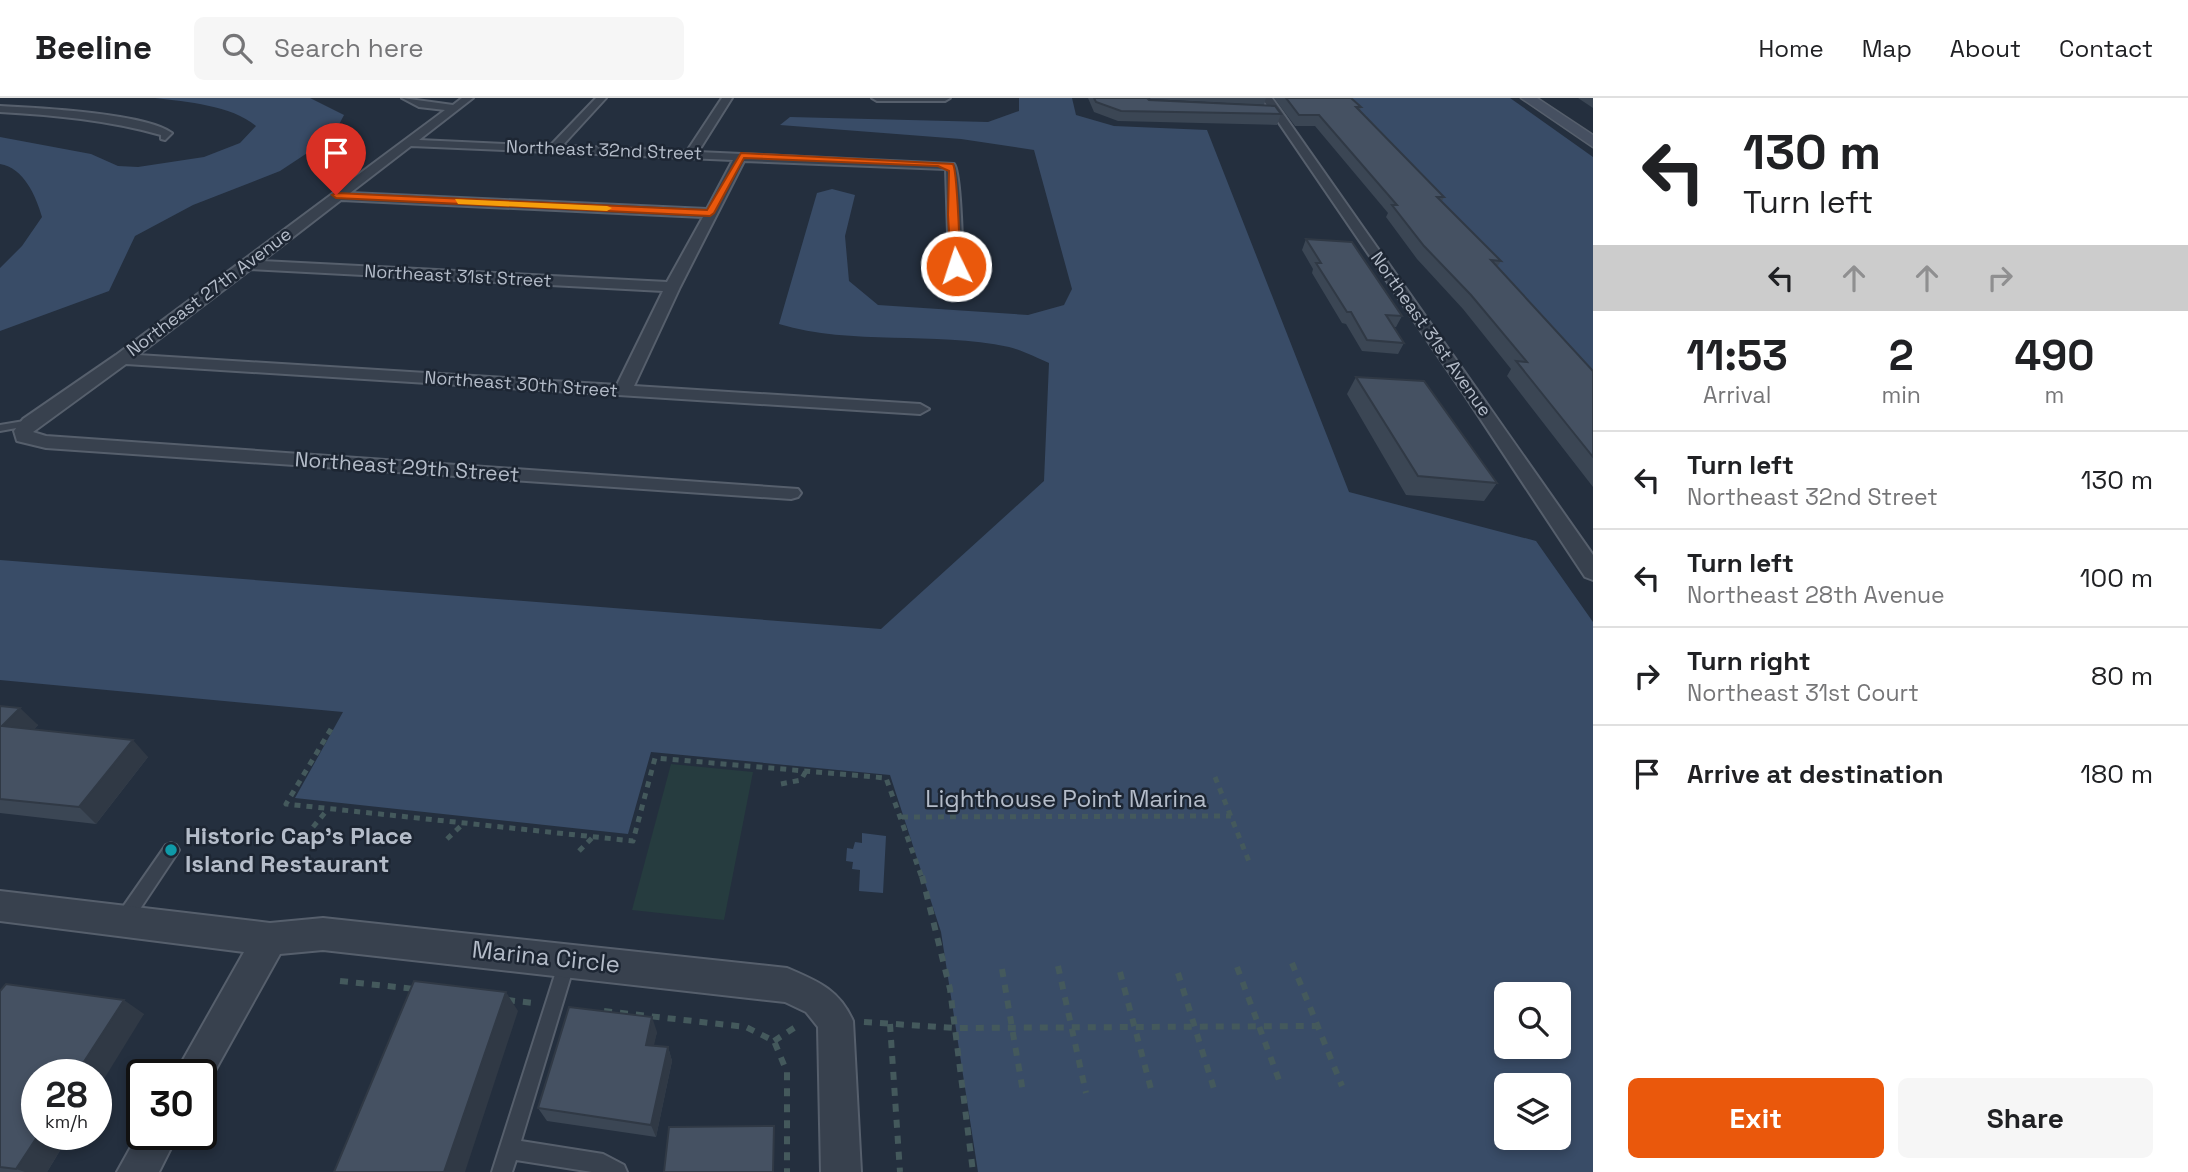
<!DOCTYPE html>
<style>
body{margin:0;font-family:"Space Grotesk",sans-serif;background:#f6f6f6;color:#202124;height:100vh;display:flex;flex-direction:column;font-size:26px;white-space:nowrap}
*{box-sizing:border-box;margin:0}
p{font-size:23px;color:#757577}
.icon{flex:none;width:38px;height:38px;fill:none;stroke:currentColor;stroke-width:2;stroke-linecap:round;stroke-linejoin:round}
.map{position:relative;flex:1;overflow:hidden}
.side{display:flex;flex-direction:column;background:#fff;width:595px}
.side>*{flex:none}
.guide{background:#fff;color:#202124;overflow:hidden}
.fabs{position:absolute;left:1494px;top:884px;display:grid;gap:14px}
.fabs a{display:grid;place-items:center;width:77px;height:77px;border-radius:10px;background:#fff;box-shadow:0 4px 10px #0003;font-size:35px}
.speed{position:absolute;left:21px;top:961px;display:flex;gap:14px;font-size:35px;font-weight:700;text-align:center}
.speed>*{display:grid;place-content:center;width:91px;height:91px;border-radius:50%;background:#fff;box-shadow:0 4px 10px #0003;line-height:1}
.speed small{font-size:18px;font-weight:400}
.speed .limit{border:4px solid #111;border-radius:10px;background:#fff;color:#111}
.pin{position:absolute;display:grid;place-items:center;width:60px;height:60px;color:#fff;margin:-72px -30px;border-radius:50% 50% 50% 0;rotate:-45deg;box-shadow:0 0 7px #0007}
.pin .icon{rotate:45deg}
.me{position:absolute;width:77px;margin:-38px;rotate:356deg;stroke-linejoin:round;filter:drop-shadow(0 0 5px #0008)}
.turn{display:flex;align-items:center;gap:24px;height:147px;padding:0 35px;font-size:32px}
.turn .icon{width:91px;height:91px;stroke-width:2.5}
.turn b{display:block;font-size:49px;line-height:60px}
.lanes{display:flex;align-items:center;height:66px;padding:0 35px;background:#0003;justify-content:center;gap:35px;direction:ltr}
.lanes .off{opacity:.35}
.eta{display:flex;justify-content:space-evenly;align-items:center;height:119px;text-align:center}
.eta b{font-size:42px;font-weight:800;line-height:49px}
.cta{display:flex;gap:14px;margin-top:auto;padding:14px 35px}
.cta a{flex:1;height:80px;border-radius:10px;background:#ea580c;color:#fff;font-size:28px;font-weight:800;line-height:80px;text-align:center}
.cta a+a{background:#f6f6f6;color:#202124}
ul{padding:0;list-style:none}
li{display:flex;align-items:center;gap:21px;height:98px;padding:0 35px;border-top:2px solid #e0e0e0}
li div{flex:1}
li b{display:block;font-size:26px}
li em{font-style:normal}
header{display:flex;align-items:center;gap:42px;box-sizing:border-box;height:98px;padding:0 35px;background:#fff;border-bottom:2px solid #e0e0e0}
header strong{font-size:33px}
nav{display:flex;gap:38px;margin-inline-start:auto;font-size:24px}
.search{width:490px;height:63px;background:#f6f6f6;display:flex;align-items:center;gap:18px;box-sizing:border-box;padding:0 24px;border-radius:10px;color:#757577;font-size:26px}
main{display:flex;flex:1;min-height:0}
.map>svg:first-child{display:block}
.green{fill:#263c3f}
.water{fill:#394c67;fill-rule:evenodd}
.lines{fill:none;stroke-linecap:round;stroke-linejoin:round}
.lane-casing{stroke:#565f6c;stroke-width:4}
.street-casing{stroke:#565f6c;stroke-width:4}
.secondary-casing{stroke:#565f6c;stroke-width:3}
.path-far1{stroke:#44595c;stroke-width:5;stroke-dasharray:6 6;stroke-linecap:butt}
.path{stroke:#44595c;stroke-width:6;stroke-dasharray:8 8;stroke-linecap:butt}
.lane{fill:#38414e;fill-rule:evenodd}
.street{fill:#38414e;fill-rule:evenodd}
.secondary{fill:#465061;fill-rule:evenodd}
.wall{fill:#3b4654}
.shaded-wall{fill:#303945}
.building{fill:#455162;stroke:#303945;stroke-width:2}
.route{fill:#ea580c;stroke:#983908;stroke-width:2}
.slow{fill:#f59e0b}
.culture-dot{fill:#0f9aa8;stroke:#1d2633;stroke-width:2.5}
.labels{text-anchor:middle;stroke-width:5;stroke-linejoin:round;paint-order:stroke}
.far-street-label{font-size:18px;fill:#b4bcc9;stroke:#1d2633}
.street-label{font-size:21px;fill:#b4bcc9;stroke:#1d2633}
.near-street-label{font-size:24px;fill:#b4bcc9;stroke:#1d2633}
.near-poi-label{font-size:24px;font-weight:bold;fill:#b4bcc9;stroke:#1d2633;text-anchor:start}
</style>
<header>
<strong>Beeline</strong>
<div class="search"><svg class="icon" aria-label="search" viewBox="0 0 24 24"><circle cx="10" cy="10" r="6"/><path d="M15 15l6 6"/></svg>Search here</div>
<nav><a>Home</a><a>Map</a><a>About</a><a>Contact</a></nav>
</header>
<main>
<div class="map">
<svg width="1593" height="1074" viewBox="0 0 1593 1074">
<rect width="100%" height="100%" fill="#242f3e"/>
<path class="green" d="M671,666L753,674L724,822L632,812Z"/>
<g class="water">
<path d="M155,0H310L344,17L333,38L280,73L193,107L135,138L109,193L0,233V170L22,148L42,119C36,98 24,70 0,66V39L91,56L118,68L138,69L204,59L240,45L256,28C231,7 187,4 155,0Z"/>
<path d="M1019,0H1072L1076,17L1114,28L1207,32L1349,394L1536,443L1593,524V1074H978L941,834L890,677L651,654L628,736L295,700L343,614L0,582V462L881,531L1044,383L1049,265C1037,260 1022,252 1009,249C933,233 853,248 779,226L817,95L832,91L855,97L845,138L849,183L878,207L1028,217L1064,207L1072,191L1034,52L961,41L780,27L790,19L988,24L1019,13ZM1507,896H1559V948H1507ZM1559,987V1040H1507V987Z"/>
<path d="M1344,0H1510L1593,59V279Z"/>
<path d="M862,735L886,738L883,795L859,793L860,772L852,771L853,764L846,763L847,750L853,751L855,744L862,745Z"/>
</g>
<g class="lines">
<defs>
<g id="lane">
<path d="M30,322L33,323V327L0,333V327Z"/>
<path d="M171,745L176,747L179,752L176,757L130,826L124,829L118,826L116,821L118,816L166,747Z"/>
<path d="M567,856L573,858L575,864L521,1043L603,1056L624,1067L627,1074H592L516,1062L512,1074H492L559,864L561,858Z"/>
</g>
<g id="street">
<path d="M402,0L453,7L462,0H473L419,42L550,48L596,0H606L562,48L687,53L722,0H732L698,54L954,66C961,75 962,149 963,168L956,172L949,168L946,71L744,63L680,189L634,288L920,306L929,311L920,316L126,266L33,334L46,338L798,391L801,395L798,399L791,401L46,350L17,343L14,333L23,321L116,257L445,12L419,9ZM411,48L733,62L707,111L350,95ZM341,102L703,119L667,184L262,163ZM251,171L663,193L617,287L138,257Z"/>
<path d="M872,0H950L945,3H877Z"/>
<path d="M1262,0H1272L1593,457V482L1585,479L1464,296Z"/>
<path d="M0,8C37,10 145,15 172,35L165,42L161,41V37C108,22 54,17 0,14Z"/>
<path d="M0,793L270,825L323,820L787,870C817,883 839,891 853,923L861,1074H821L818,929L806,914L785,904L323,852L280,856L206,989L201,991V976H175L244,854L0,823Z"/>
<path d="M142,1029V1036H178L159,1074H117Z"/>
</g>
<path id="secondary" d="M1521,0H1537L1593,37V49Z"/>
</defs>
<use href="#lane" class="lane-casing"/>
<use href="#street" class="street-casing"/>
<use href="#secondary" class="secondary-casing"/>
<g class="path-far1">
<path d="M331,631L286,706L633,743L655,660L886,680L922,780"/>
<path d="M1215,679L1250,766"/>
<path d="M781,686L801,682L806,673"/>
<path d="M902,719L1231,718"/>
<path d="M313,729L328,711"/>
<path d="M447,741L463,726"/>
<path d="M579,753L593,739"/>
</g>
<g class="path">
<path d="M922,778L950,891L973,1074"/>
<path d="M1292,865L1342,988"/>
<path d="M1058,868L1086,995"/>
<path d="M1237,869L1279,982"/>
<path d="M1002,871L1023,994"/>
<path d="M1120,874L1151,991"/>
<path d="M1178,875L1214,991"/>
<path d="M340,883L415,891"/>
<path d="M507,902L533,905"/>
<path d="M604,913L746,929L774,943L787,974V1074"/>
<path d="M864,924L955,930L1317,928"/>
<path d="M890,926L900,1074"/>
<path d="M774,943L800,926"/>
</g>
<use href="#lane" class="lane"/>
<use href="#street" class="street"/>
<use href="#secondary" class="secondary"/>
</g>
<g class="wall">
<path d="M1088,0H1147L1149,2L1281,16L1277,27L1118,23L1094,14Z"/>
<path d="M1149,0H1266L1264,7L1151,1Z"/>
<path d="M1274,0H1351L1361,9L1360,12L1444,99L1442,103L1501,163L1497,169L1593,273V389L1507,278L1511,271L1463,211L1417,161L1386,119L1388,115L1315,28H1295Z"/>
<path d="M1578,0H1593V10Z"/>
<path d="M1306,141L1402,218L1396,229H1394L1404,245L1398,256L1362,253L1346,226L1342,225L1312,175L1313,171L1302,152Z"/>
<path d="M1356,279L1497,385L1484,403L1406,397L1347,296Z"/>
<path d="M0,608L38,627L33,632L148,659L96,726L0,715Z"/>
<path d="M0,893L144,916L37,1036H70L47,1074H0Z"/>
<path d="M657,934L653,948L668,949L672,963L656,1039L547,1023L538,1010Z"/>
</g>
<g class="shaded-wall">
<path d="M20,610L38,627L20,646L2,628Z"/>
<path d="M133,642L148,659L96,726L79,709Z"/>
<path d="M506,894L518,913L465,1074H444Z"/>
<path d="M124,902L144,916L96,994V976H76Z"/>
<path d="M652,919L657,934L651,961L646,947Z"/>
<path d="M668,949L672,963L656,1039L651,1027Z"/>
<path d="M774,1028V1074H773Z"/>
<path d="M39,1036H70L47,1074H25L16,1071Z"/>
</g>
<g class="building">
<path d="M1094,0H1147L1149,2L1275,8L1281,16L1121,13L1096,4Z"/>
<path d="M1286,0H1351L1361,9H1356L1444,99H1437L1501,163L1491,162L1593,273V359L1516,263L1527,264L1471,197L1424,148L1392,107H1397L1319,17H1299Z"/>
<path d="M1306,141L1352,144L1402,218L1386,217L1404,245L1367,242L1351,214H1347L1316,165H1321Z"/>
<path d="M1356,279L1424,283L1497,385L1418,378Z"/>
<path d="M0,608L20,610L2,628L133,642L79,709L0,701Z"/>
<path d="M414,883L506,894L444,1074H334Z"/>
<path d="M6,886L124,902L76,976H37V1036H39L16,1071L0,1069V893Z"/>
<path d="M569,909L652,919L646,947L668,949L651,1027L538,1010Z"/>
<path d="M774,1028L773,1074H664L669,1029Z"/>
</g>
<path class="route" d="M741,55L953,66C958,75 959,151 961,168L956,171L951,168L948,117L949,73L938,68L744,60L714,115L710,118L336,100L332,97L336,95L707,112Z"/>
<path class="slow" d="M455,101L607,108L612,110L607,113L458,106Z"/>
<circle class="culture-dot" cx="171" cy="752" r="7"/>
<g class="labels">
<g class="far-street-label">
<text transform="translate(604 52) rotate(2)" y="6">Northeast 32nd Street</text>
<text transform="translate(458 178) rotate(3)" y="6">Northeast 31st Street</text>
<text transform="translate(209 194) rotate(-37)" y="6">Northeast 27th Avenue</text>
<text transform="translate(1431 236) rotate(55)" y="6">Northeast 31st Avenue</text>
<text transform="translate(521 286) rotate(4)" y="6">Northeast 30th Street</text>
</g>
<g class="street-label">
<text transform="translate(407 369) rotate(4)" y="7">Northeast 29th Street</text>
</g>
<g class="near-street-label">
<text x="1066" y="709">Lighthouse Point Marina</text>
<text transform="translate(546 859) rotate(6)" y="8">Marina Circle</text>
</g>
<g class="near-poi-label">
<text x="185" y="746">Historic Cap's Place<tspan x="185" dy="28">Island Restaurant</tspan></text>
</g>
</g>
</svg>
<div class="fabs">
<a><svg class="icon" aria-label="search" viewBox="0 0 24 24"><circle cx="10" cy="10" r="6"/><path d="M15 15l6 6"/></svg></a>
<a><svg class="icon" aria-label="layers" viewBox="0 0 24 24"><path d="M12 4l9 5-9 5-9-5zM3 14l9 5 9-5"/></svg></a>
</div>
<div class="speed"><div>28<small>km/h</small></div><div class="limit">30</div></div>
<div class="pin" style="left:336px;top:97px;background:#d93025"><svg class="icon" aria-label="arrive" viewBox="0 0 24 24"><path d="M6 21V4h12l-3 4 3 4H6"/></svg></div>
<svg class="me" style="left:956px;top:168px" viewBox="-20 -20 40 40"><circle r="17" fill="#ea580c" stroke="#fff" stroke-width="3"/><path d="M0-11L8 9 0 5-8 9z" fill="#fff"/></svg>
</div>
<section class="side">
<div class="guide">
<div class="turn"><svg class="icon" aria-label="left" viewBox="0 0 24 24"><path d="M17 20v-9H6M10 6l-5 5 5 5"/></svg><div><b>130 m</b>Turn left</div></div>
<div class="lanes"><svg class="icon" aria-label="left" viewBox="0 0 24 24"><path d="M17 20v-9H6M10 6l-5 5 5 5"/></svg><svg class="icon off" aria-label="ahead" viewBox="0 0 24 24"><path d="M12 20V5M6 11l6-6 6 6"/></svg><svg class="icon off" aria-label="ahead" viewBox="0 0 24 24"><path d="M12 20V5M6 11l6-6 6 6"/></svg><svg class="icon off" aria-label="right" viewBox="0 0 24 24"><path d="M7 20v-9h11M14 6l5 5-5 5"/></svg></div>
</div>
<div class="eta">
<div><b>11:53</b><p>Arrival</p></div>
<div><b>2</b><p>min</p></div>
<div><b>490</b><p>m</p></div>
</div>
<ul>
<li><svg class="icon" aria-label="left" viewBox="0 0 24 24"><path d="M17 20v-9H6M10 6l-5 5 5 5"/></svg><div><b>Turn left</b><p>Northeast 32nd Street</p></div><em>130 m</em></li>
<li><svg class="icon" aria-label="left" viewBox="0 0 24 24"><path d="M17 20v-9H6M10 6l-5 5 5 5"/></svg><div><b>Turn left</b><p>Northeast 28th Avenue</p></div><em>100 m</em></li>
<li><svg class="icon" aria-label="right" viewBox="0 0 24 24"><path d="M7 20v-9h11M14 6l5 5-5 5"/></svg><div><b>Turn right</b><p>Northeast 31st Court</p></div><em>80 m</em></li>
<li><svg class="icon" aria-label="arrive" viewBox="0 0 24 24"><path d="M6 21V4h12l-3 4 3 4H6"/></svg><div><b>Arrive at destination</b></div><em>180 m</em></li>
</ul>
<div class="cta"><a>Exit</a><a>Share</a></div>
</section>
</main>
